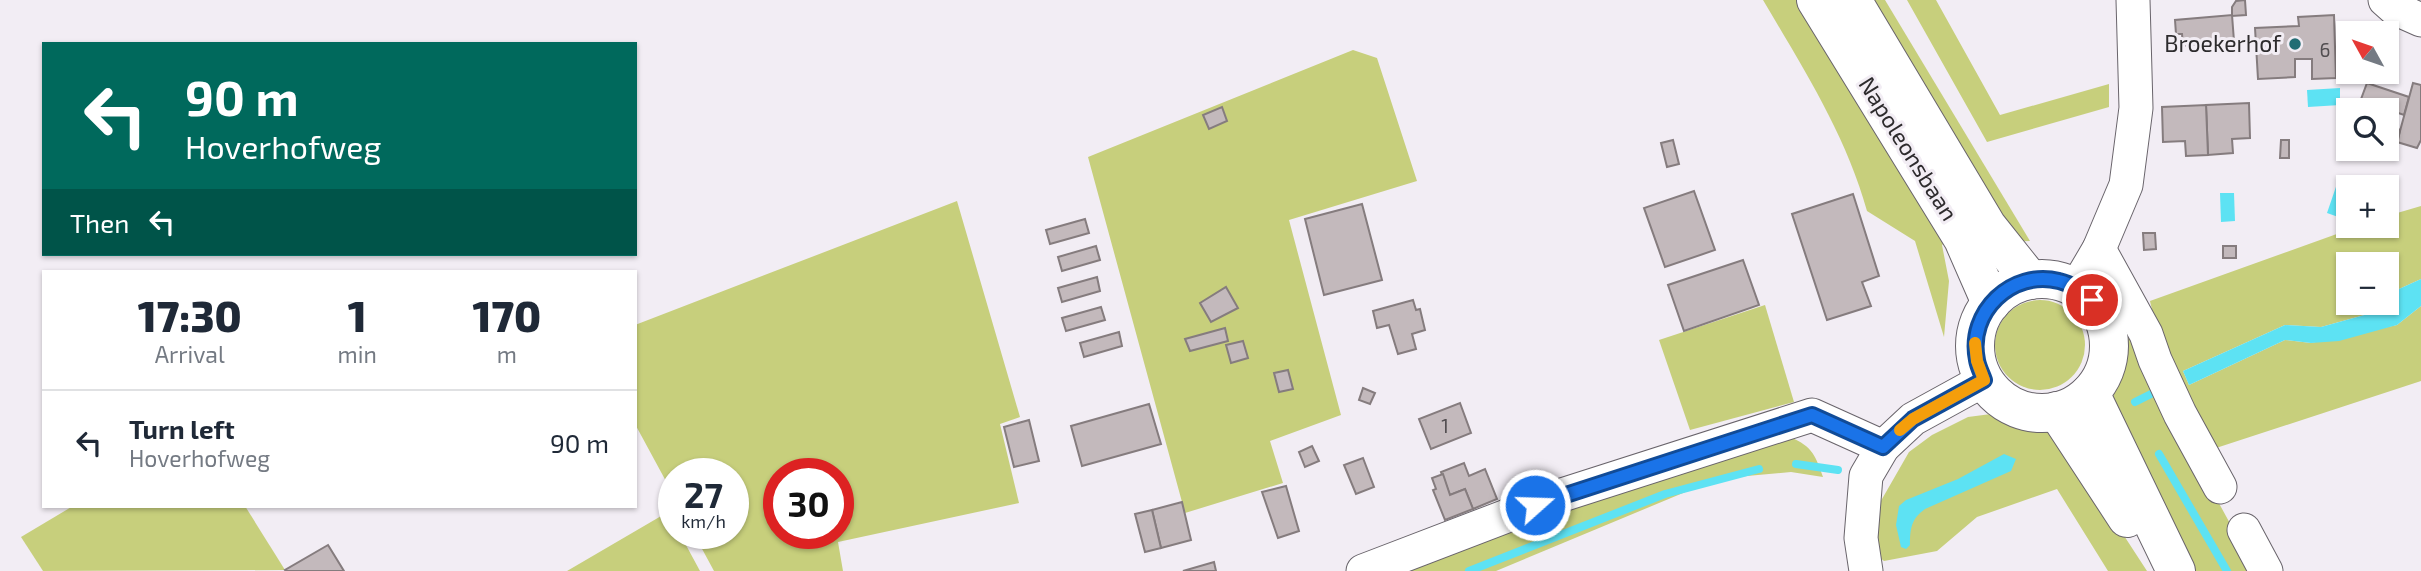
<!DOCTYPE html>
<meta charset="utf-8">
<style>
body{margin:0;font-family:"Exo 2",sans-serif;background:#f2f2f3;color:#1f2937;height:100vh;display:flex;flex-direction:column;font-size:26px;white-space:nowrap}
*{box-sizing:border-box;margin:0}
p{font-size:23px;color:#747a83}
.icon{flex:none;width:38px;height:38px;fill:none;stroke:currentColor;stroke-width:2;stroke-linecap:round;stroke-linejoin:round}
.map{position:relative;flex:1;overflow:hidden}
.drawer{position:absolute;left:42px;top:270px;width:595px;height:238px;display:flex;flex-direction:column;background:#fff;border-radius:0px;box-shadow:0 2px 5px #0004}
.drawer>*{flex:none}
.top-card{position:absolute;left:42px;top:42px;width:595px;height:214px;border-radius:0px;box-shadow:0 2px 5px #0004;background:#00695c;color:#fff;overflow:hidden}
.needle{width:46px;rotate:310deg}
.fabs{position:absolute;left:2336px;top:21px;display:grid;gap:14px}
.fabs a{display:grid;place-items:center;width:63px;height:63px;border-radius:0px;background:#fff;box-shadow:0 2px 5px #0004;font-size:35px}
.speed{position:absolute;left:658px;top:458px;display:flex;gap:14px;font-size:35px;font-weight:700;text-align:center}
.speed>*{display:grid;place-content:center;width:91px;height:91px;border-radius:50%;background:#fff;box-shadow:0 2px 5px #0004;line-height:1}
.speed small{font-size:18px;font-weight:400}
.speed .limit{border:10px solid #d22;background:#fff;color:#111}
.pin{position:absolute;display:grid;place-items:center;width:60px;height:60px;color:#fff;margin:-30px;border:4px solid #fff;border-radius:50%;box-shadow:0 2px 7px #0007}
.me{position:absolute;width:77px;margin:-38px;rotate:70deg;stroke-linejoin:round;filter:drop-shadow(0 0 5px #0008)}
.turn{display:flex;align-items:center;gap:24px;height:147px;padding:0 28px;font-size:32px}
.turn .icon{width:91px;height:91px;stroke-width:2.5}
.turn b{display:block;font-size:49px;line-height:60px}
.then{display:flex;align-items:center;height:66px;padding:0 28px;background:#0003;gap:14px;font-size:26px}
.eta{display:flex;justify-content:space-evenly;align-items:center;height:119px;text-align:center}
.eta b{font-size:42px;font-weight:800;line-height:49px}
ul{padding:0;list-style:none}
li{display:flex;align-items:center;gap:21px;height:105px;padding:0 28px;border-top:2px solid #e0e1e3}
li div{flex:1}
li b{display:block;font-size:26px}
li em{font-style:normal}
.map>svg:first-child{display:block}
.green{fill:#c7cf7c;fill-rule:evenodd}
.water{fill:#5de2f3}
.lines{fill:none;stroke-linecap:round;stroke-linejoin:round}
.stream{stroke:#5de2f3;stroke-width:8}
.building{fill:#c3b9bc;stroke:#857c7e;stroke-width:2}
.minor-casing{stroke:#69646b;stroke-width:35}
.major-casing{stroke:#69646b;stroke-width:40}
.minor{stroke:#fff;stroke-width:33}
.major{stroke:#fff;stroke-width:38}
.route-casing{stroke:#114b97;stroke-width:18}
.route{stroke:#1a73e8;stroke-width:12}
.slow{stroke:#f59e0b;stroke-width:12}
.poi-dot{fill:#216c73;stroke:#f2edf4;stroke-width:2.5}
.labels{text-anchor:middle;stroke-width:6;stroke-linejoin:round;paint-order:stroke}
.number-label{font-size:19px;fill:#524e51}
.poi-label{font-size:23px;fill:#2d2b2d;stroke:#f2edf4;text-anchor:end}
.street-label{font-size:23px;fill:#2d2b2d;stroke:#f2edf4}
</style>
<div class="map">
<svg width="2421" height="571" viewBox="0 0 2421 571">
<rect width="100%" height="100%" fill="#f2edf4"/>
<g class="green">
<path d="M1763,0H1805L1952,237L1942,245L1949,281L1944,337L1915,241L1867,211C1846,135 1803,68 1763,0Z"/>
<path d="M1861,0H1885L2030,241L2005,242Z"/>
<path d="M1907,0H1936L2000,115L2109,84V107L1987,142Z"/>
<path d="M1353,50L1377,58L1417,181L1289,220L1341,415L1270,441L1283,483L1185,513L1088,157Z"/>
<path d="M957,201L1020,417L1000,424L1019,503L838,542L843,571H714L694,534H733V474H674V496L635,424V325ZM838,474V534H779V474Z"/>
<path d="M2421,206V279L2399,289L2387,301V264H2348V303H2385L2368,314L2321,327L2285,325L2183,371L2189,385L2285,340L2311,343L2397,325L2421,306V381L2213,449L2161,348L2150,301L2359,226H2387V216Z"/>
<path d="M2113,293L2139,357L2256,571H2188L2110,409L2117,382L2121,350Z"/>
<circle cx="2040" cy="345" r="45"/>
<path d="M1765,305L1794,402L1690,430L1659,340Z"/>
<path d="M1991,414L2040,428L2063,442L2147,571H2108L2057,489L1977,517L1937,551L1884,561L1875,554L1878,506L1909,452L1932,435L1968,417Z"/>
<path d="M1786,435C1811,446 1814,451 1823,477L1791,472L1736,477L1695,488L1496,571H1395L1543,516Z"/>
<path d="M73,506H245L285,570L43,571L21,537Z"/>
<path d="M668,512L674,523V534H680L700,571H567Z"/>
</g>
<g class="water">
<path d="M2340,88V105L2308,107L2307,90Z"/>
<path d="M2339,178L2356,183L2354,187H2348V205L2344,219L2327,213Z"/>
<path d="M2220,193H2234L2235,221L2221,222Z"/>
<path d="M2421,279V306L2397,325L2339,341L2311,343L2285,340L2189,385L2183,371L2285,325L2321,327L2368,314L2387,303L2399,289Z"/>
<path d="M2004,454L2016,459L2011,471L1925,509C1911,519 1910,529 1910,545L1906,549L1901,547L1896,525L1899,506L1906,500L1958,479Z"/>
</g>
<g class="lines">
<g class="stream">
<path d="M2135,402L2151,394"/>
<path d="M2159,454L2227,571"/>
<path d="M1796,464L1838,470"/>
<path d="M1469,571L1665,494L1759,469"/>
</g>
</g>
<g class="building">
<path d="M2245,0L2246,15L2232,16V7L2236,1Z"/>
<path d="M2232,15L2234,41L2183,46L2182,34H2176L2175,20Z"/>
<path d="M2334,15L2336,78L2312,79V59H2295V77L2258,79L2255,28L2299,26L2298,17Z"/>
<path d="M2367,83L2409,97L2404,115L2381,107L2380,110H2357Z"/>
<path d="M2413,83L2421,85V140L2417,148L2397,142Z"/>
<path d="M2249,103L2250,138L2232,139L2233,153L2208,155L2206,105Z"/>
<path d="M2206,105L2208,155L2186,156L2185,141L2163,142L2162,107Z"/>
<path d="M1222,107L1227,121L1209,129L1203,115Z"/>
<path d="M2387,125L2400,130L2396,151L2387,147Z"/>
<path d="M1673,140L1679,164L1667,167L1661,143Z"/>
<path d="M2281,140H2289V158H2280Z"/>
<path d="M1694,191L1715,250L1665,267L1644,208Z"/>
<path d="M1853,194L1879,276L1862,282L1871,306L1827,320L1792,214Z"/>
<path d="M1362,204L1382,280L1324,295L1305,219Z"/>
<path d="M1085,219L1089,233L1050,244L1046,230Z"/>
<path d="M2143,233H2155L2156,249L2144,250Z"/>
<path d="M1096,246L1100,260L1062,271L1058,257Z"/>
<rect x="2223" y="246" width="13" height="12"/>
<path d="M1743,260L1759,305L1684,331L1668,285Z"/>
<path d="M1097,277L1100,291L1062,302L1058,288Z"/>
<path d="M1226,287L1238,308L1211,322L1200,303Z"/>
<path d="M1413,300L1416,310L1420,309L1425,330L1412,334L1416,349L1398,354L1389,325L1377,328L1373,311Z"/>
<path d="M1101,307L1105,320L1066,331L1062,318Z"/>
<path d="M1225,328L1228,341L1190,351L1185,339Z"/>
<path d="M1119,332L1122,346L1084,357L1080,343Z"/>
<path d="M1243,341L1248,358L1231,363L1226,345Z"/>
<path d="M1288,370L1293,389L1279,392L1274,373Z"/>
<path d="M1363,388L1375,393L1370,404L1359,400Z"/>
<path d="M1460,403L1471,433L1431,449L1419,419Z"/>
<path d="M1149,404L1161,444L1082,466L1071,426Z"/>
<path d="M1029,420L1039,461L1014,467L1004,427Z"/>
<path d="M1312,446L1319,461L1305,467L1299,452Z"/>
<path d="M1363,458L1374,487L1356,494L1344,465Z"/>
<path d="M1464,463L1469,476L1485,469L1497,499L1473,509L1465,489L1450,495L1441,472Z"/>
<path d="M1443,474L1450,495L1465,489L1473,509L1445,520L1433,490L1436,489L1432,478Z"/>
<path d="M1286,486L1299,531L1278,538L1262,492Z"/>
<path d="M1182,502L1191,540L1161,548L1152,510Z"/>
<path d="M1152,510L1161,548L1145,552L1135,514Z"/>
<path d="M328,545L344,571H286L285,570Z"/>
<path d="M1214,562L1216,571H1183Z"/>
</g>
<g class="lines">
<defs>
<g id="minor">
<path d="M2385,0L2394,8L2421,20"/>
<path d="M2099,249L2146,334L2155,360L2180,414L2220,487"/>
<path d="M2076,288L2099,249L2126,185L2136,108L2133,0"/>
<path d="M2244,530L2266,571"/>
<path d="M1363,571L1559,496L1812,415L1883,447"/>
<path d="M1866,571L1861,538L1866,476L1883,447L1913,419L1984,380"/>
</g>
<g id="major">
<path d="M1816,0L1963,239L1991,303"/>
<path d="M1852,0L1987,226L2030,280"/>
<circle cx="2042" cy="346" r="67"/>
<path d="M2090,393L2176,571"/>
<path d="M2057,411L2127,518"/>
</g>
</defs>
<use href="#minor" class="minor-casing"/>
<use href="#major" class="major-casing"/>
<use href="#minor" class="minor"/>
<use href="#major" class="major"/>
</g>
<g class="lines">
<defs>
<path id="route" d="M1535,505L1812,415L1883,447L1913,419L1984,380C1982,374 1978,367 1977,360C1967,312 2012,269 2059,281C2072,284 2082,292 2092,300"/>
</defs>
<use href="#route" class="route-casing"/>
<use href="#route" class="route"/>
<path class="slow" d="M1900,430L1913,419L1984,380L1977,361L1975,343"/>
</g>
<circle class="poi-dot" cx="2295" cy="44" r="7"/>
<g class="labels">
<g class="number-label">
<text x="2325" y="57">6</text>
<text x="1445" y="433">1</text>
</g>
<g class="poi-label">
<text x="2281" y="52">Broekerhof</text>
</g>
<g class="street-label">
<text transform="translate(1908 149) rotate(58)" y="8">Napoleonsbaan</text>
</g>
</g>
</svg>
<div class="fabs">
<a><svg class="needle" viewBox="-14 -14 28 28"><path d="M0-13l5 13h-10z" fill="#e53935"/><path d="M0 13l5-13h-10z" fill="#747a83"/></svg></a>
<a><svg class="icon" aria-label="search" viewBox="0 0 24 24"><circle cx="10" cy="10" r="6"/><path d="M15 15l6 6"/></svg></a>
<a>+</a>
<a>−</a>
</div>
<div class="speed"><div>27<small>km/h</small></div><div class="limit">30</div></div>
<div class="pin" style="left:2092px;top:300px;background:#d93025"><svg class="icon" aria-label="arrive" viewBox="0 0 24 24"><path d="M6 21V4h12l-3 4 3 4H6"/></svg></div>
<svg class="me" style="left:1535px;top:505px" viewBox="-20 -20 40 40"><circle r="17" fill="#1a73e8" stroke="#fff" stroke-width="3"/><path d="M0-11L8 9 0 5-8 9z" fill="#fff"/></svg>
<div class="top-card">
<div class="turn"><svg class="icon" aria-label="left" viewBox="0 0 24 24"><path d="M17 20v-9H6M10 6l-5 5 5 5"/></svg><div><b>90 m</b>Hoverhofweg</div></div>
<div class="then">Then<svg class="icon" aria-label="left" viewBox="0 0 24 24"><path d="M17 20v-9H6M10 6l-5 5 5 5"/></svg></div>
</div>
<section class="drawer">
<div class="eta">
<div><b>17:30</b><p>Arrival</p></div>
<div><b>1</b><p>min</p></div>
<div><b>170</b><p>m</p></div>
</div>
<ul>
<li><svg class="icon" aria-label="left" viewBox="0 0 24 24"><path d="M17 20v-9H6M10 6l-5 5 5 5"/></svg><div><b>Turn left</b><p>Hoverhofweg</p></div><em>90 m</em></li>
</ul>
</section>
</div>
